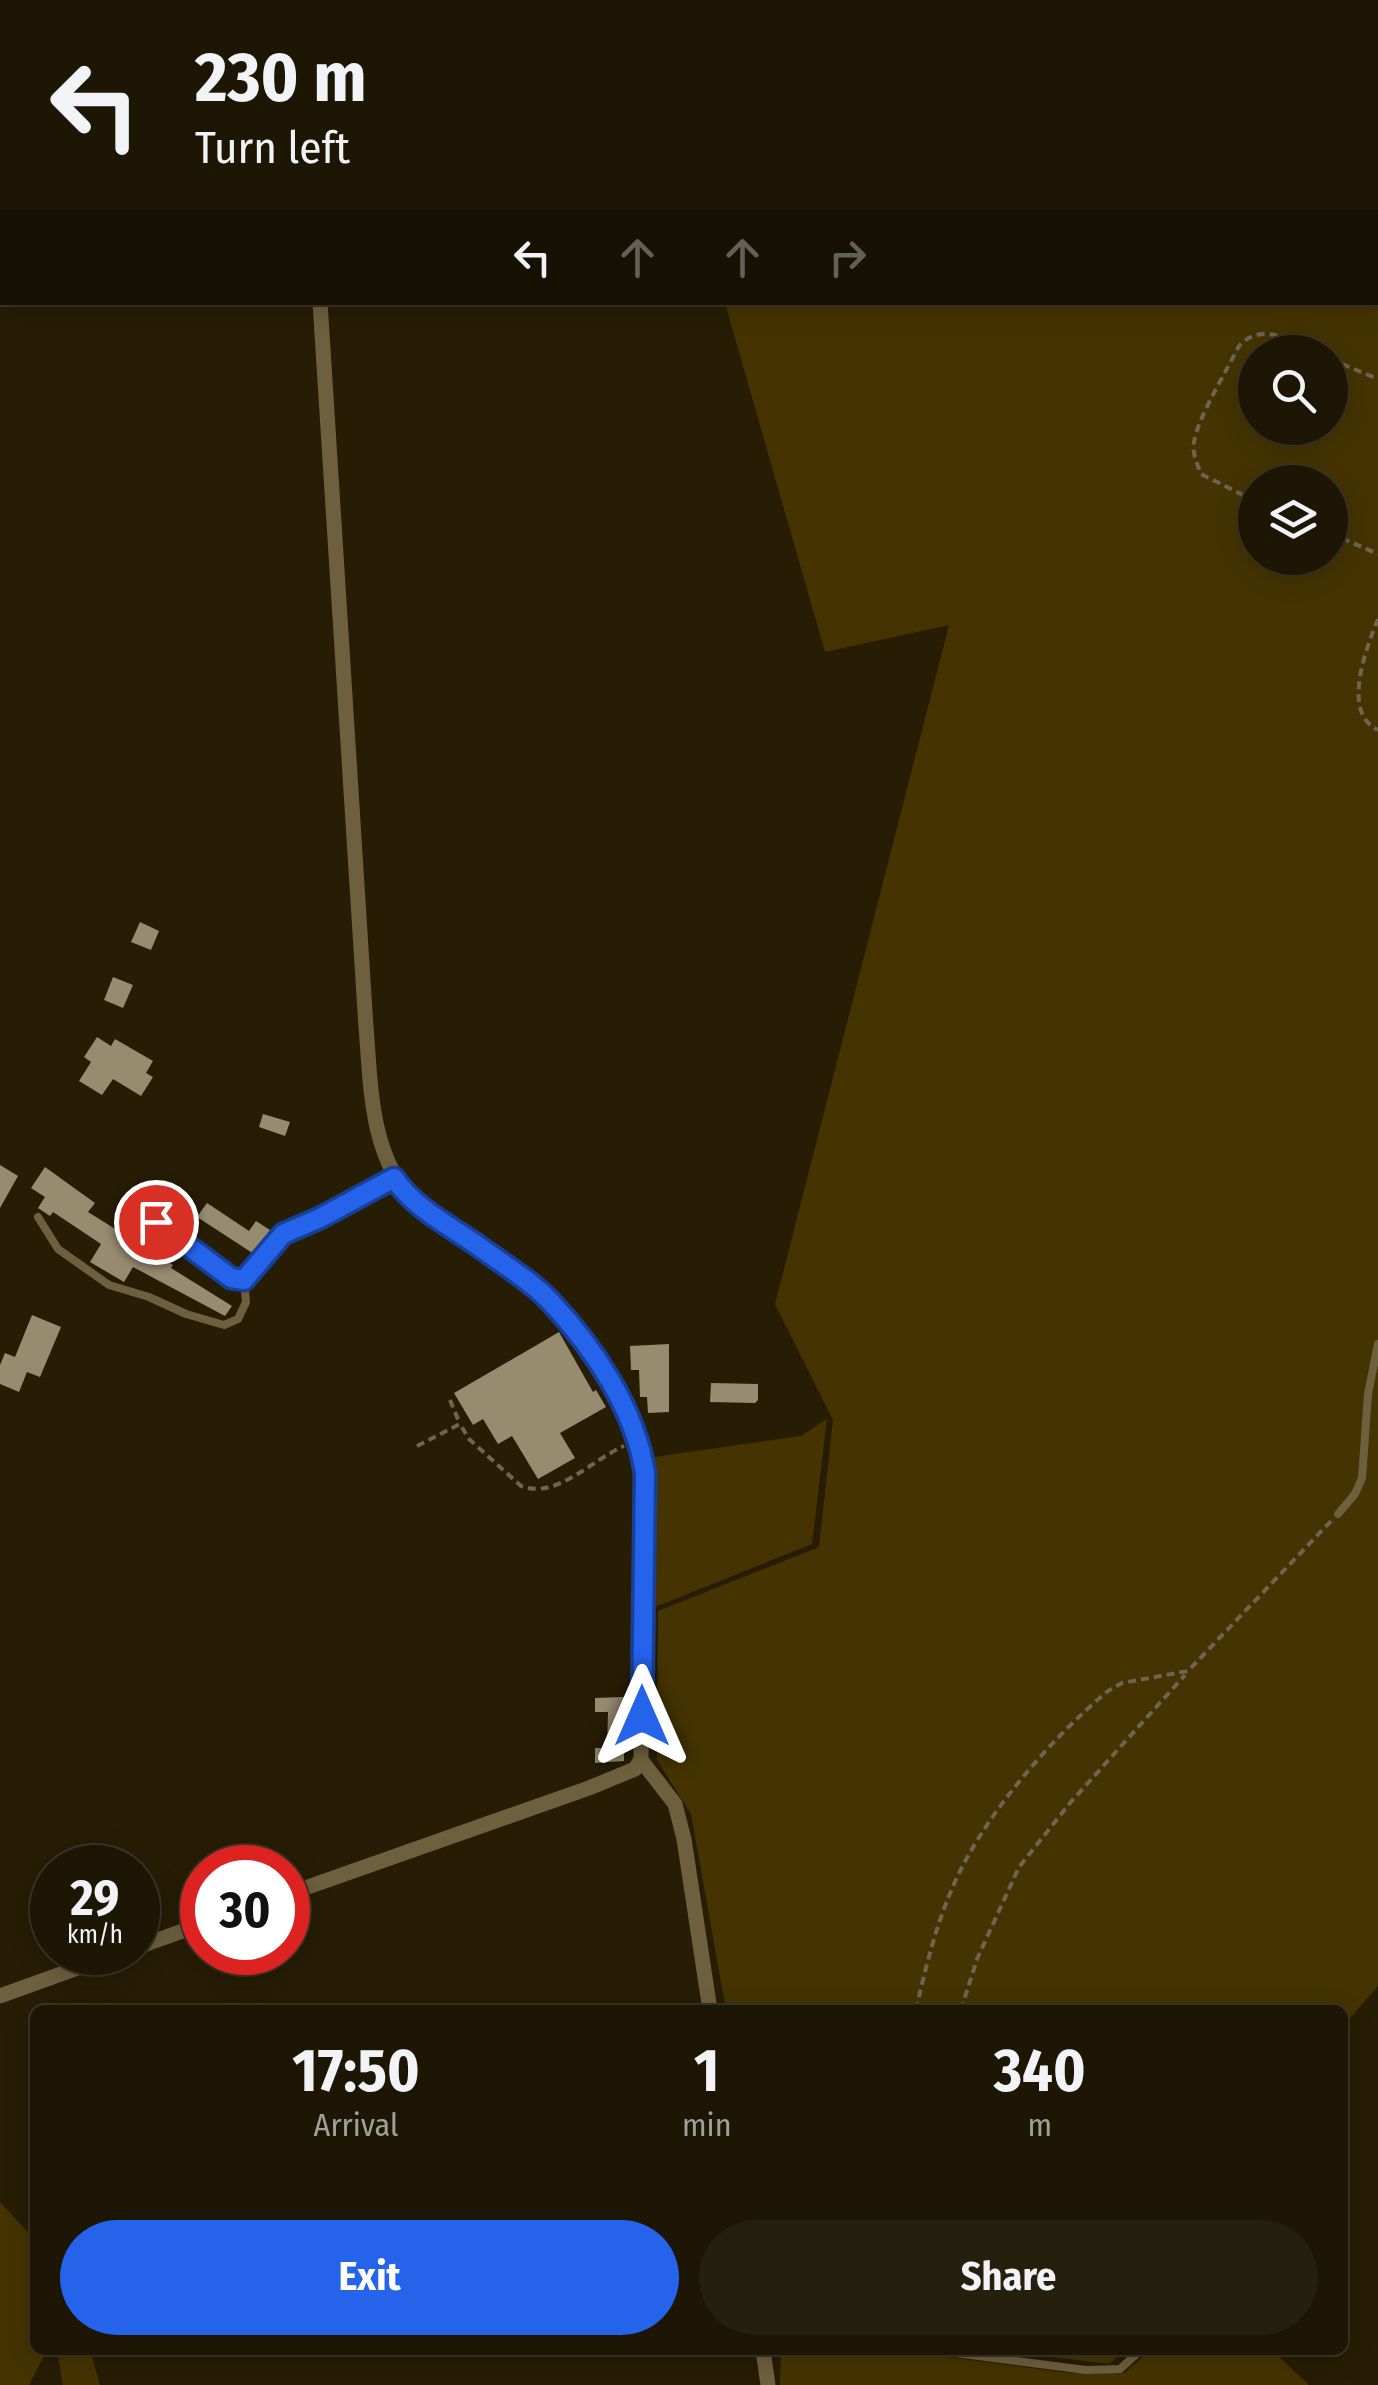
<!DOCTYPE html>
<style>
body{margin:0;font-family:"Fira Sans Condensed",sans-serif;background:#251f0e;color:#f1f3f6;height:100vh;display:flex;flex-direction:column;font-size:38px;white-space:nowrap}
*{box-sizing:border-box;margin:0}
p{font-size:32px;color:#a09f9a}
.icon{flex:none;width:55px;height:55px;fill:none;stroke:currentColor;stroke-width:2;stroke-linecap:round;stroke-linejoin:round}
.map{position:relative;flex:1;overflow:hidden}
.sheet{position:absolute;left:30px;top:2005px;width:1318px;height:350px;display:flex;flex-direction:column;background:#1d1604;border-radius:15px;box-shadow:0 5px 25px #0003,0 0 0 2px #3b3526}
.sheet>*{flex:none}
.banner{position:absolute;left:0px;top:0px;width:1380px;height:305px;box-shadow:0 5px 25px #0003,0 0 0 2px #3b3526;background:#1d1604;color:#f1f3f6;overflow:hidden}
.tools{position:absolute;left:1238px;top:335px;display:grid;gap:20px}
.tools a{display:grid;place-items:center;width:110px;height:110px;border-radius:50%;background:#1d1604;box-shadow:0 5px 25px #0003,0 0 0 2px #3b3526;font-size:50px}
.speed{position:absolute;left:30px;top:1845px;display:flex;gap:20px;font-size:50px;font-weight:700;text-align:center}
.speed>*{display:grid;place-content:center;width:130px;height:130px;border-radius:50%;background:#1d1604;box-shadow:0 5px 25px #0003,0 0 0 2px #3b3526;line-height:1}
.speed small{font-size:25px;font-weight:400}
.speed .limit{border:15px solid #d22;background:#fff;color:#111}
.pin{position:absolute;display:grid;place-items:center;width:85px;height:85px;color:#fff;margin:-42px;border:5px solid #fff;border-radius:50%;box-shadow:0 2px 10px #0007}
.me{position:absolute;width:110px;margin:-55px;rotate:0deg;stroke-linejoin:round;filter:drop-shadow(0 0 8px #0008)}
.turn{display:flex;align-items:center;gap:35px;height:210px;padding:0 30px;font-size:45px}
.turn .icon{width:130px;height:130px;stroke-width:2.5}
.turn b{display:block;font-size:70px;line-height:85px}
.lanes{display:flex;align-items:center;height:95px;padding:0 30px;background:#0003;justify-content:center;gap:50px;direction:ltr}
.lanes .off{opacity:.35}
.eta{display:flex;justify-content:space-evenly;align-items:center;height:170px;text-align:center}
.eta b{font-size:60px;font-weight:700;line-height:70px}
.action{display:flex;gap:20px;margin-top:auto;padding:20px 30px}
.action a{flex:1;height:115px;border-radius:60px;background:#2563eb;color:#fff;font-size:40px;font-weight:700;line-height:115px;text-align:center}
.action a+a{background:#251f0e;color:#f1f3f6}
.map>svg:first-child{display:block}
.green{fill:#453402;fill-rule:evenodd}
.building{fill:#978b70}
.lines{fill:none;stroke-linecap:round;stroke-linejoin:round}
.path{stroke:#6e6551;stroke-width:4;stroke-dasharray:8 5;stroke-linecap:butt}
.service{stroke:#6e603f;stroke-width:8}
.minor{stroke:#6e603f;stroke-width:15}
.tertiary{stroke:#6e603f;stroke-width:20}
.route-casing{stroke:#184099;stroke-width:25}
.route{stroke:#2563eb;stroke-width:18}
</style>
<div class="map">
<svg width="1378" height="2385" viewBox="0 0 1378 2385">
<rect width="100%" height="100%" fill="#271d05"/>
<g class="green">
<path d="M1378,54V1986L1343,2026L1342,2010H726L691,1814L657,1760L658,1611L819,1547L833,1420L775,1304L949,625L825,652L725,303L1378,302ZM1255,352H1330V428H1255ZM1255,482H1330V558H1255Z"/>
<path d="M827,1419L812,1544L655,1607L654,1457L801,1436Z"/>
<path d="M0,2202L35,2240V2350H47L29,2385H0Z"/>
<path d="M57,2350H90L100,2385H63Z"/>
<path d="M781,2350H893L1069,2373H1124L1151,2350H1272L1309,2385H780Z"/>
<path d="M996,2350H1125L1109,2364Z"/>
</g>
<g class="building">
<path d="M140,922L159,931L151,950L131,942Z"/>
<path d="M113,977L133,985L123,1008L104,1000Z"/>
<path d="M97,1037L111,1046L115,1039L153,1061L146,1073L153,1077L141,1096L113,1079L102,1095L79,1081L91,1062L84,1057Z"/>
<path d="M263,1114L290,1122L285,1136L259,1127Z"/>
<path d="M0,1165L18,1176L0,1208Z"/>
<path d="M45,1167L95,1203L88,1212L173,1265L171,1268L232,1306L225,1316L133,1267L124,1282L90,1262L101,1244L53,1212L50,1216L38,1208L45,1197L31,1188Z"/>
<path d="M207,1203L249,1231L256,1221L270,1230L254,1254L197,1217Z"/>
<path d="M32,1315L61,1327L40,1377L27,1372L19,1392L0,1384V1365L5,1353L15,1357Z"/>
<path d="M559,1332L593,1392L596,1390L606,1407L560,1433L575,1458L538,1479L512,1436L498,1444L483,1419L473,1425L454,1393Z"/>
<path d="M669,1344V1412L648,1413L647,1397H640L639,1370H631L630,1346Z"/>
<path d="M711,1383L758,1384V1400L755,1403L710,1402Z"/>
<path d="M624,1697V1761L595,1763V1748H607L608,1712H595V1698Z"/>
</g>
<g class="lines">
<g class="path">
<path d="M1330,359L1378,379"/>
<path d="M1255,501L1201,474C1197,463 1192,453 1194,442C1198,417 1227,370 1239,346C1262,321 1290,341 1316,352"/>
<path d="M1330,533L1378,554"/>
<path d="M1378,619C1366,649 1341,713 1378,730"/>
<path d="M450,1400L460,1424"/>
<path d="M417,1446L460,1424L469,1439L521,1486C556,1500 593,1459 624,1446"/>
<path d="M916,2010C925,1970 935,1929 951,1891C980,1820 1049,1740 1108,1691L1122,1683L1188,1671L1331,1521"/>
<path d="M961,2010L977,1959L1019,1867L1070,1803L1185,1675"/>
</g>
<g class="service">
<path d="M38,1217L58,1249L109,1285L149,1297L186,1314L224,1325L238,1319L246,1302L244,1280L283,1234L320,1218L394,1178"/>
<path d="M156,1222L231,1277L244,1280"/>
<path d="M1338,1514L1355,1494L1362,1478L1368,1394L1378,1344"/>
<path d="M932,2350L1086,2370L1120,2369L1141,2350"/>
</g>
<g class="minor">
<path d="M300,0L301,2"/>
<path d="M320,302L366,1027C371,1087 370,1154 413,1201C458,1232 511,1261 549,1301C594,1347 635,1409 645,1473L641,1760L675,1804L684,1839L710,2010"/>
<path d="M288,1894L589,1788L635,1769L641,1760"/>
<path d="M138,1947L202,1924"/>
<path d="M0,1996L122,1952"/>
<path d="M763,2350L768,2385"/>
</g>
<path class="tertiary" d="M649,0L1109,2"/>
</g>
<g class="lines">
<defs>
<path id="route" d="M156,1222L231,1278L244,1280L283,1234L320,1218L394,1178C413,1207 448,1225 477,1245C501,1263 529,1279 550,1301C594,1348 635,1409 645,1473L642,1716"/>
</defs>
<use href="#route" class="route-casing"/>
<use href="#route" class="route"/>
</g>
</svg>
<div class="tools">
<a><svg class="icon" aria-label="search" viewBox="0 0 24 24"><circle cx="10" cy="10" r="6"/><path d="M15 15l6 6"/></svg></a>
<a><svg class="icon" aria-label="layers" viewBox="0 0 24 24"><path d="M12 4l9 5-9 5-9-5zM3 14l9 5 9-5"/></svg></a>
</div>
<div class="speed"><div>29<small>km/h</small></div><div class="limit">30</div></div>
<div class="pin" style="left:156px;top:1222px;background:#d93025"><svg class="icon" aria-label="arrive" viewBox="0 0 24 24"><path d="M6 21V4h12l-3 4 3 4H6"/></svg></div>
<svg class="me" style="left:642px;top:1716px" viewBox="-20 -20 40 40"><path d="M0-17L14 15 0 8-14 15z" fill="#2563eb" stroke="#fff" stroke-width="4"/></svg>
<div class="banner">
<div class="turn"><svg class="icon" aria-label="left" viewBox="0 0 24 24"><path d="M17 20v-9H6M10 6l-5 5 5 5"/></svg><div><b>230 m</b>Turn left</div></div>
<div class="lanes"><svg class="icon" aria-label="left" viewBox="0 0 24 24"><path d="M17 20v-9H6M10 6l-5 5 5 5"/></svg><svg class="icon off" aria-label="ahead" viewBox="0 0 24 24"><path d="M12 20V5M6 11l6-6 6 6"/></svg><svg class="icon off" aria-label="ahead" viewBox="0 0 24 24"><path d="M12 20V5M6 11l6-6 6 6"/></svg><svg class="icon off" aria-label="right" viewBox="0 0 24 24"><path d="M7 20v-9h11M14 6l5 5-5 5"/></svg></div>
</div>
<section class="sheet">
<div class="eta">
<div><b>17:50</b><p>Arrival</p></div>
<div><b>1</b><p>min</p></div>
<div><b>340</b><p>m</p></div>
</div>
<div class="action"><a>Exit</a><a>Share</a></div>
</section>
</div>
